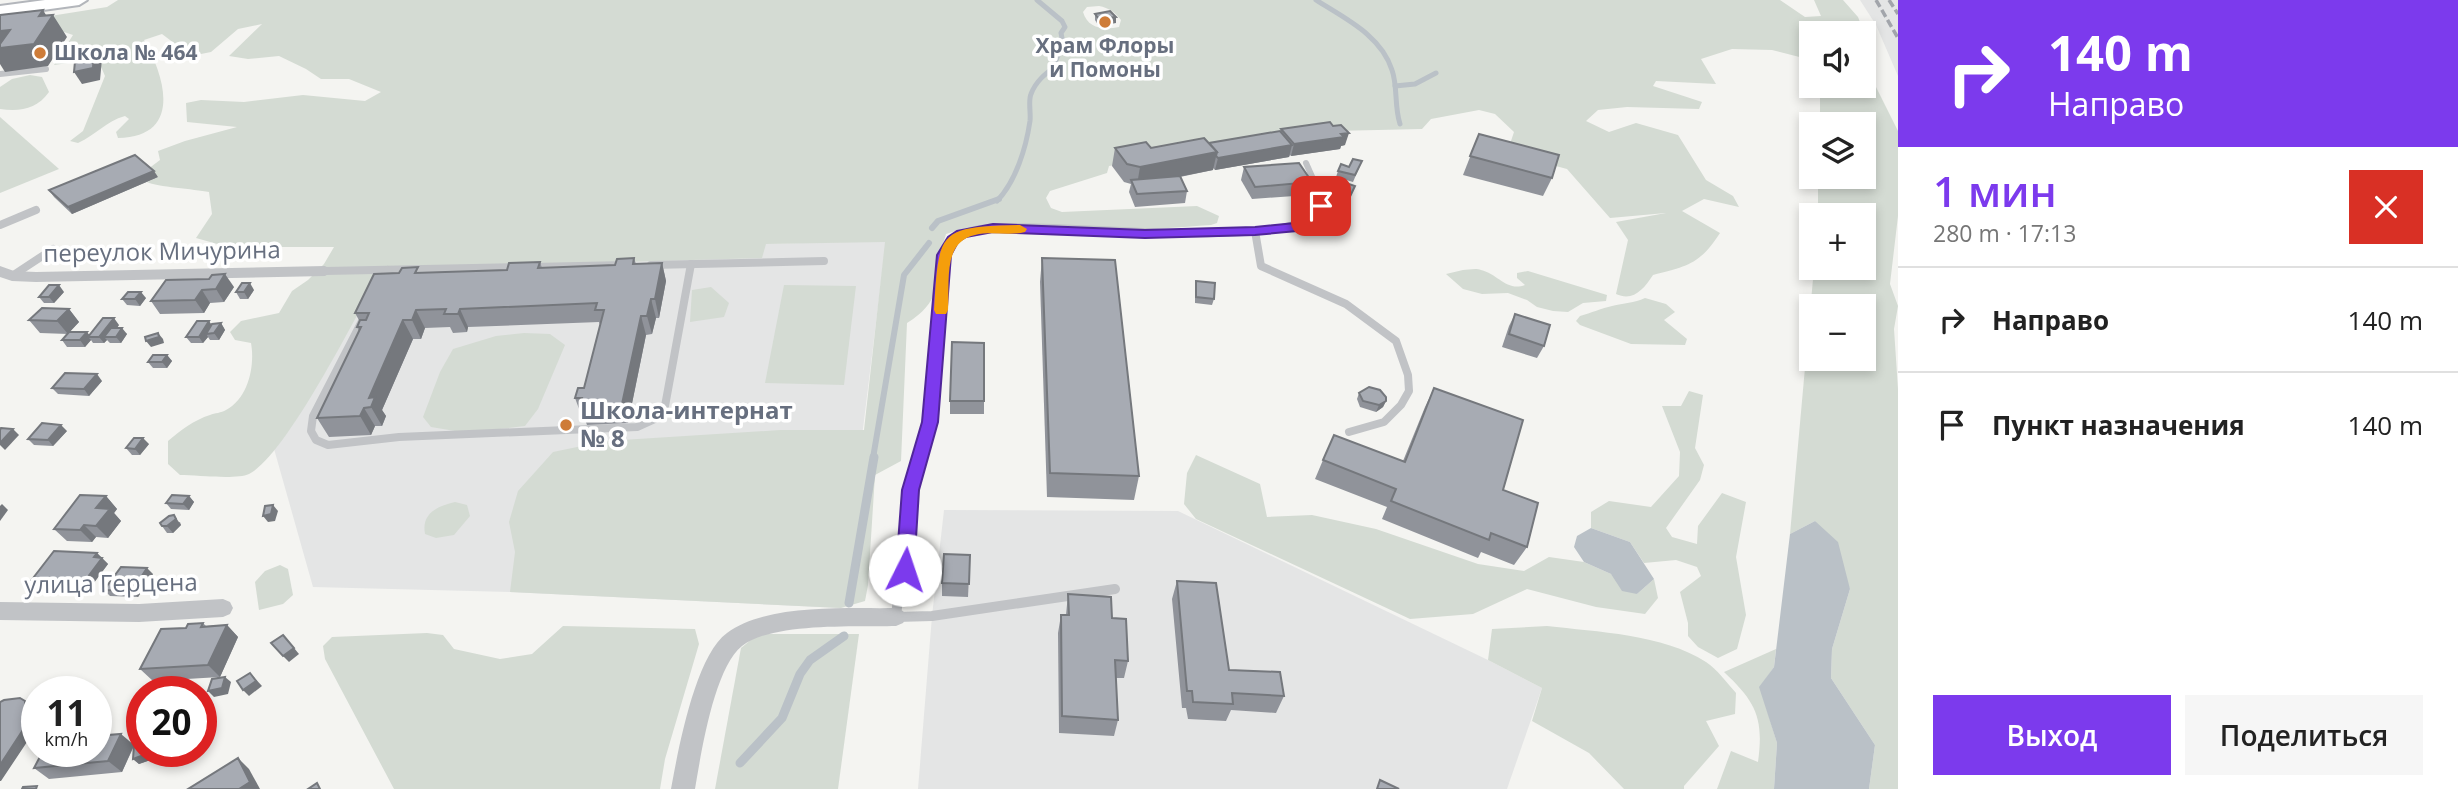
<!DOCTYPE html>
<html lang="ru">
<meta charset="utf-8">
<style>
body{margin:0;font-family:"Open Sans",sans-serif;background:#f6f6f6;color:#222;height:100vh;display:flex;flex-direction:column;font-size:26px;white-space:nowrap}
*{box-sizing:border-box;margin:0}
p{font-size:23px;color:#767676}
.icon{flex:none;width:38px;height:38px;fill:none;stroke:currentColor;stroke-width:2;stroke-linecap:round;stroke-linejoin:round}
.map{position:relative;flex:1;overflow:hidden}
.details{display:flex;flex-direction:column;background:#fff;width:560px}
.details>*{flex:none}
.hud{background:#7c3aed;color:#fff;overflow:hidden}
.buttons{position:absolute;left:1799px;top:21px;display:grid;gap:14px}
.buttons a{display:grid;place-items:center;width:77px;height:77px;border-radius:0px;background:#fff;box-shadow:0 4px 10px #0003;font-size:35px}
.speed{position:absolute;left:21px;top:676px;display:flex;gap:14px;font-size:35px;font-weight:700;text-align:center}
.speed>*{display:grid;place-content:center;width:91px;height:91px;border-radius:50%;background:#fff;box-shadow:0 4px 10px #0003;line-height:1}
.speed small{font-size:18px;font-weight:400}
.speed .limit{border:10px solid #d22;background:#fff;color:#111}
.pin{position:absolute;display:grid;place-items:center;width:60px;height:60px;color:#fff;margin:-30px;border-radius:14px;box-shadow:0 4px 10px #0006}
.me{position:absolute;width:77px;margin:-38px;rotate:4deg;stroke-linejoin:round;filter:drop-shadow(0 0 5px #0008)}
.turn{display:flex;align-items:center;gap:24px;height:147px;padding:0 35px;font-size:32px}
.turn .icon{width:91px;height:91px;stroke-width:2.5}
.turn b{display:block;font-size:49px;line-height:60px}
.round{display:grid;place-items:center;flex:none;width:74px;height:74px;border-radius:0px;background:#f6f6f6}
.headline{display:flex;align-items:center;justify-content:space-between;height:119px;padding:0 35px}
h1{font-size:42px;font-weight:600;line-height:52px;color:#7c3aed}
.primary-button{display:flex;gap:14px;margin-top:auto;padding:14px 35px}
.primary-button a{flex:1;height:80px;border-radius:0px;background:#7c3aed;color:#fff;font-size:28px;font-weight:600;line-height:80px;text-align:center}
.primary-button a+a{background:#f6f6f6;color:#222}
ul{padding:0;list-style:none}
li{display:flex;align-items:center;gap:21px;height:105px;padding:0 35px;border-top:2px solid #e0e0e0}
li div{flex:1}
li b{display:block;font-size:26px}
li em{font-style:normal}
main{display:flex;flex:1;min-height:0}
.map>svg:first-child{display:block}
.built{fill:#e4e5e5}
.green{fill:#d4dbd3;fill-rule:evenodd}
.water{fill:#bac1c7}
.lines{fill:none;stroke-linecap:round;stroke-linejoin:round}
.stream-far2{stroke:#bac1c7;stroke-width:5}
.stream-far1{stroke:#bac1c7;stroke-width:6}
.stream{stroke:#bac1c7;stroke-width:9}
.secondary-casing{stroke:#b3b6bb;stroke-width:4}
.lane-far2{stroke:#c1c3c6;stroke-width:6}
.lane-far1{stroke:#c1c3c6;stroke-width:8}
.lane{stroke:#c1c3c6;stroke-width:10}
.street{fill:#c1c3c6;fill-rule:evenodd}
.secondary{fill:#fff;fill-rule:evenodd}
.rail{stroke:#a2a5ab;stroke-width:3.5;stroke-dasharray:8 3.5;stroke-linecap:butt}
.wall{fill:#90939a}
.shaded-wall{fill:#75787d}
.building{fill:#a7abb3;stroke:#75787d;stroke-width:2}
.route{fill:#7c3aed;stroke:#51269a;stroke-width:2}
.slow{fill:#f59e0b}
.poi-dot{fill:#ce7c38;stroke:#fff;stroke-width:2.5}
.labels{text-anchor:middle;stroke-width:7;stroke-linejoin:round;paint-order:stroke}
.far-poi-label{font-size:21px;font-weight:bold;fill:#676f7f;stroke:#fff}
.street-label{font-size:24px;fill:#676f7f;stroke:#fff}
.poi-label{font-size:24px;font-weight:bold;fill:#676f7f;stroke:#fff;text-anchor:start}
</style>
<main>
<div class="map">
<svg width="1898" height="789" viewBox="0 0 1898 789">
<rect width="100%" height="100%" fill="#f4f4f1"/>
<g class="built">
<path d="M1860,0H1898V76L1876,25Z"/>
<path d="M886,241L841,608L510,592L313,587L256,385L336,254Z"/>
<path d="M944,510L1178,511L1488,660L1542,688L1507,789H918L932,616Z"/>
</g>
<g class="green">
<path d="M118,0H1780L1805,17L1821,16L1814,0H1843L1858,17L1873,56L1869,73L1898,131V216L1890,284L1898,306L1894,329L1898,389V789H1869L1875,745L1831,678L1832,649L1850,589L1815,521L1790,534L1814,268H1864V215H1818V177H1864V124H1820V86H1864V33H1811V60L1772,50L1732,49L1701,59L1716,84L1656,81L1653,86L1702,102L1699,109L1627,107L1598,110L1586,121L1609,132L1636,123L1678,135L1706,180L1733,196L1739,207L1704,199L1682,211L1720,233C1700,264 1688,266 1653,275C1644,289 1633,302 1616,294L1628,240L1616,222L1666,213L1610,218L1567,169L1507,153L1514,132L1495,114L1479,110L1431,119L1422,129L1333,131L1109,166L1107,173L1050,191L1046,198L1051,208L1062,212L1197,206L1219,216L1217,223L1211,225C1180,227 1149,230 1119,230C1057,230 1008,213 946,234C933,274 948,298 907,323L901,461L875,475L868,585L865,601L841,608L510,592L515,552L509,522L518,491L553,452L606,441L780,430H864L885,242L766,244L762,258L382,269C358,312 287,455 249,474C236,480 196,475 180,475L168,464V441C181,430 194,420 210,415C215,413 221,413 226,410C249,398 255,365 251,343L235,340L230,332L241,321L279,313L292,291L308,280L324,264L334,247H228L196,238L212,214L209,192C194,189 157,187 147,182L158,177L148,169L160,160L158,151L185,141L237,127L187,122L186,103L201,100L244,102L303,95L365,101L381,92L349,79H321L306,69L279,56L248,59L229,56L262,24L238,29L211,52L191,56L162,34L144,40C166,78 182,137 118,138L116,132L129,119L125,116C106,121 96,135 78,143L70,141L83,131L105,76L99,62L89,60L54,65L73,35L58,30L0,24L107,7ZM1099,6C1109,8 1115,12 1121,20L1119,27C1104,30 1088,29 1083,12L1087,7ZM1811,306H1864V359H1811Z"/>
<path d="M30,75L42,77L49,92C37,109 20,112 0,109V87L12,79Z"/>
<path d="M0,117L59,169L0,193Z"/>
<path d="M1463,270C1468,270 1476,268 1481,270C1498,274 1507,292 1525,285L1517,278V273L1528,271L1607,295L1606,301L1583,303L1568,312L1553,311L1537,307L1527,300L1508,293L1482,294L1463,289L1446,274Z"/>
<path d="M784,285L856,286L844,385L765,383Z"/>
<path d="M711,287L729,303L724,317L690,322L692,290Z"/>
<path d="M1645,298L1666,304L1675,312L1664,320L1687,339L1685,345L1631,344L1580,325L1576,321L1580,316C1591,313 1602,308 1612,306C1624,303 1634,303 1645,298Z"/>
<path d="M524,333L550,334L565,345L538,409L525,426L467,433L431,427L423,417L440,372L453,349L496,336Z"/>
<path d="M1689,391L1703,395L1695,448L1704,465L1700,480L1666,528L1672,537L1697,544L1698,526L1722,493L1746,502L1736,557L1746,615L1737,649L1718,658L1698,647L1688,636V623L1680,592L1701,576L1697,567L1676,560L1644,563L1630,542L1591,528V512L1609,501L1651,507L1679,476L1680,452L1662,406H1681Z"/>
<path d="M1196,455L1260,484L1267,517L1312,515L1376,529L1478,564L1524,571L1549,557L1584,562L1611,574L1637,594L1654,579L1658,598L1645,614L1596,607L1527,589L1473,614L1410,619L1196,519L1184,504L1187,473Z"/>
<path d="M455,502L467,505L470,516L454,535L436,538L425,534C421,513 438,506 455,502Z"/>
<path d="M280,565L288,569L293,595L283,604L259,610L255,582L265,571Z"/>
<path d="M563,626L695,629L699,644L665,759L660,789H394L325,659L323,646L332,637L427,633L443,635L454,649L500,659L532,654Z"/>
<path d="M1547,626C1597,632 1663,634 1706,662C1717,669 1727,683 1736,693L1735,714L1706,721L1719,746L1684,786V789H1624L1589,753L1532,721L1542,688L1488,660L1492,629Z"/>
<path d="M758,634H859L838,789H715L741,648Z"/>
<path d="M1776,649L1774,667L1760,687L1777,743L1774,789H1717L1731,751L1758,762C1764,718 1756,702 1724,672Z"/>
</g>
<g class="water">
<path d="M1815,521L1838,542L1850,589L1832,649L1831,678L1875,745L1869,789H1774L1777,743L1759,687L1774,667L1790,534Z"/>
<path d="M1591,528L1630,542L1654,579L1637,594L1622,591L1611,574L1584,562L1574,547L1577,536Z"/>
</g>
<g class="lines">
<g class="stream-far2">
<path d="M1316,0C1344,18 1381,35 1392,70C1398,87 1394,106 1400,124"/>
<path d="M1395,86L1415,84L1436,73"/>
<path d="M997,201C1016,181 1026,148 1030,121C1031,112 1028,101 1031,94C1036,81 1045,74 1056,66L1054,65L1063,43L1061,33L1065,27L1062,21L1037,0"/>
</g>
<g class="stream-far1">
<path d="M932,228L938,221L999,199"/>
<path d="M873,458L904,275L929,243"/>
</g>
<g class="stream">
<path d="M849,603L874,457"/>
<path d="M740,763L782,718L800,674L810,660L844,636"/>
</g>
<defs>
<path id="secondary" d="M45,0H87L79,5L0,16V6Z"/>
</defs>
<use href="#secondary" class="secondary-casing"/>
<g class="lane-far2">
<path d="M0,74L46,69"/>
<path d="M1306,163L1318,190L1320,201"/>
</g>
<g class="lane-far1">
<path d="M0,225L36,210"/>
<path d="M1255,231L1261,266L1346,304L1396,341L1408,375L1409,391L1401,405L1384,422L1349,432"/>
<path d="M651,265L824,261"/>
<path d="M532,267L626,265"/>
<path d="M325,271L518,267"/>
<path d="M12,276L53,249"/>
<path d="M380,285L388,270"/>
<path d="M363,319L313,416L311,431L316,440L328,445L399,437L637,427L659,417L665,406L691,264"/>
<path d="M920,458L930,421L944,255C953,232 974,229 996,227C1069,226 1142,235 1216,233C1249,232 1285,232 1315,217L1320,199"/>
</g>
<path class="lane" d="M920,457L911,490L905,570L899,588L896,617L932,616L1115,589"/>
<g class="street">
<path d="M0,266L14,271L36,272L325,266L333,271L325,276L36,282L12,281L0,277Z"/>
<path d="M223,599L230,602L233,608L230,614L223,617L139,622L0,620V602L139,604Z"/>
<path d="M896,608L903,611L907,617L903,623L896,626C857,627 772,622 742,646C714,668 701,754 695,789H671C678,751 695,656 727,633C767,603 848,609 896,608Z"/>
</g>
<use href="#secondary" class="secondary"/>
<g class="rail">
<path d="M1876,0L1898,38"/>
<path d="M1889,0L1898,14"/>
</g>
</g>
<g class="wall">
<path d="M1095,14L1116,17V23L1098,25L1095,20Z"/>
<path d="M1281,129L1345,145L1341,146L1340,149L1291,156L1290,155L1289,157L1215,170L1213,168V170L1180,177L1187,191L1185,203L1135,207L1129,192L1131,184L1124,182L1112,166L1115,148H1151L1209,143L1281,132Z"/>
<path d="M1479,134L1552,178L1543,196L1463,175Z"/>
<path d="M1362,161L1353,182L1336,177L1338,171Z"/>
<path d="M1244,167L1312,182L1308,195L1252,199L1241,180Z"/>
<path d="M158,177L72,214L54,197L49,190Z"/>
<path d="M1355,186L1342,214L1330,210L1332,203Z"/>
<path d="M634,258L636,264L662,263L666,281L659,318H656L652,334L646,335L628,423L587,425L584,417H582L575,398L584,388L600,325L599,322L468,327L467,332L453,333L450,327L425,328L421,339H413L382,410L386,416L382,426H375L371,435L329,437L317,418L359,331L357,327L360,322L355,313L420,273L507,270L540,262L542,268L615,265Z"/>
<path d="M1042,258L1139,476L1134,500L1047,497L1040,282Z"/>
<path d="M166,280L234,287L224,302L210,303L204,313L160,314L151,301Z"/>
<path d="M1196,281L1214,299L1212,305L1195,303V287Z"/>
<path d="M254,290L248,299H240L236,292Z"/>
<path d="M64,292L54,303H44L39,297Z"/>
<path d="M146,298L140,306L127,305L122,299Z"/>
<path d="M69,309L79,322L69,332L89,335L119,325L117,328L127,334L121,343H110L107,340L104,343H93L91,340L85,347H67L62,340L68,334L40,333L29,320Z"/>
<path d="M1515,314L1544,346L1537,358L1502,347L1509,326Z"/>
<path d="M221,323L225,330L219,340H210L208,337L203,343H191L186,337L212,325Z"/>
<path d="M984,343V414H950V401Z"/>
<path d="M167,355L172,361L167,368H153L148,362Z"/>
<path d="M102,381L89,396L58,394L52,388Z"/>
<path d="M1434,388L1503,490L1527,547L1514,565L1481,552L1478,558L1382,519L1387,507L1315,479L1323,460L1403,461L1425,407Z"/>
<path d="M1359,393L1386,401L1383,407L1376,412L1360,407L1357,399Z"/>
<path d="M67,431L53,446L34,445L28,439Z"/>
<path d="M149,444L140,455H132L126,448Z"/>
<path d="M106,496L117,509L114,513L121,521L108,538L96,537L92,542L67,541L54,529Z"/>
<path d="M189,496L194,502L189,510L171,509L166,503Z"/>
<path d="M180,522L181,525L173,533H167L162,526Z"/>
<path d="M97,553L108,564L93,584H85L81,590L37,588L30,582Z"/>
<path d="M970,555L968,597L942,596V583Z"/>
<path d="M153,574L138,597L110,596L104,590Z"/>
<path d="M1177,581L1229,670L1284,696L1276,713L1231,710L1226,721L1188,719L1186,708H1182L1172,599Z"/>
<path d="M1068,594L1112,618L1128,661L1124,678H1116L1118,720L1114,736L1059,733L1058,633L1061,615H1066Z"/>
<path d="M203,623L206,626L227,625L238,637L220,677L153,681L140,669L186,628Z"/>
<path d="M134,745L142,751H160L159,757L139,764L133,759L134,746L122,772L49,779L34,768Z"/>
</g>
<g class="shaded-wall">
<path d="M43,10L49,20L53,15L67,37L48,66L5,72L0,64V31L39,16Z"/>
<path d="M1116,17V23L1098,25L1099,19Z"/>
<path d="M94,47L102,59L100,80L82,84L74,72Z"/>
<path d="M1349,133L1345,145L1341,146L1340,149L1291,156L1294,144Z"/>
<path d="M1292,145L1289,157L1215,170L1218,158Z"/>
<path d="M1217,152L1213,170L1137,185L1140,167Z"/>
<path d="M154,171L158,177L72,214L68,207Z"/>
<path d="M662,263L666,281L659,318L655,299Z"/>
<path d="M225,274L234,287L224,302L216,289Z"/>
<path d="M250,283L254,290L248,299L244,292Z"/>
<path d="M59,285L64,292L54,303L49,297Z"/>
<path d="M202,290L210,303L204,313L195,300Z"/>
<path d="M141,292L146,298L140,306L135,299Z"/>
<path d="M651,299L656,318L652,334L647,316Z"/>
<path d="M69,309L79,322L68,334L57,321Z"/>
<path d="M460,309L468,327L467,332L458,314Z"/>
<path d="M416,310L425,328L421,339L412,320Z"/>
<path d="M641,316L646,335L628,423L622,404Z"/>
<path d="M114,318L119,325L110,337H104L107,340L104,343L99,337Z"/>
<path d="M403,320L413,339L382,410L386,416L382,426L371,407L369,398Z"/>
<path d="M209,321L214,328L206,334L208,337L203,343L199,337Z"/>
<path d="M221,323L225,330L219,340L214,333Z"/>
<path d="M122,328L127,334L121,343L116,337Z"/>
<path d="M87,332L91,337H88L91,340L85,347L80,340Z"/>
<path d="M158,333L163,339L164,343L151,347L146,341Z"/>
<path d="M167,355L172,361L167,368L162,362Z"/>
<path d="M97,374L102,381L89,396L84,389Z"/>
<path d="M1386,401L1383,407L1376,412L1379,405Z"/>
<path d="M364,408L375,426L371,435L360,416Z"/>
<path d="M61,425L67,431L53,446L48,440Z"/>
<path d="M13,429L19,435L5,450L0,445V443Z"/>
<path d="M143,438L149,444L140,455L135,449Z"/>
<path d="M106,496L117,509L114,513L121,521L108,538L96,526V508Z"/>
<path d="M189,496L194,502L189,510L183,504Z"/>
<path d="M2,504L8,510L0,521V506Z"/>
<path d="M273,505L278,511L275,521L268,522L263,516Z"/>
<path d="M174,515L181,525L173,533L167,526Z"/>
<path d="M84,525L96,537L92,542L80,530Z"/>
<path d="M97,553L108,564L93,584L87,578L94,557Z"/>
<path d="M147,568L153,574L138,597L132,591Z"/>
<path d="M79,578L85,584L81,590L74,584Z"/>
<path d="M227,625L238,637L220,677L208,665Z"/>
<path d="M294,648L299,654L289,662L283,656Z"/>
<path d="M250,673L262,686L249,696L243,690Z"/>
<path d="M225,677L231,682L228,694L214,697L208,691Z"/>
<path d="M25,701L37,712V727L1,781H0V765L25,708Z"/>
<path d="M121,734L134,745L122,772L108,761Z"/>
<path d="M153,751H160L159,757L139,764L133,759Z"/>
<path d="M238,758L249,769L260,789H239Z"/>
</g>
<g class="building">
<path d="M43,10L39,16L53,15L34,44L0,48V44L10,30L0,31V15Z"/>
<path d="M1110,11L1116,17L1099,19L1095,14Z"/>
<path d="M94,47L93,68L74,72L76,51Z"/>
<path d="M1330,122L1333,126L1341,125L1349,133L1341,134L1344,137L1294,144L1281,129Z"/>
<path d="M1280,131L1292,145L1218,158L1216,156L1217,152L1209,143Z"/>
<path d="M1479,134L1559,155L1552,178L1470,156Z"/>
<path d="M1204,138L1217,152L1140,167L1127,164L1115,148L1146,142L1151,148Z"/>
<path d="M135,155L154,171L68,207L49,190Z"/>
<path d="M1353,159L1362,161L1355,175L1338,171L1341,164L1349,167Z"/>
<path d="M1299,163L1312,182L1255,187L1244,167Z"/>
<path d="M1180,176L1187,191L1137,194L1131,180Z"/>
<path d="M1343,182L1355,186L1345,207L1332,203Z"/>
<path d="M634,258L633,264L662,263L655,299H651L647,316H641L622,404L580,406L582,398H575L578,388H584L604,310H595L597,303L460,309L458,314H444L446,309L416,310L412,320H403L369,398L375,397L371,407L364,408L360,416L317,418L361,327H357L360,320H366L369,313H355L374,274L399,273L402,268L418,267L415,273L507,270L509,263L540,262L538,268L615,265L617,259Z"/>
<path d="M1042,258L1115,260L1139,476L1050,473Z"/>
<path d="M225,274L216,289L202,290L195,300L151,301L166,280L209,279L212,275Z"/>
<path d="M1196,281L1215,283L1214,299L1196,297Z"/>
<path d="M242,283H250L244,292H236Z"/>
<path d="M49,285H59L49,297H39Z"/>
<path d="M128,292H141L135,299H122Z"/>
<path d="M42,308L69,309L57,321L29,320Z"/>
<path d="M1515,314L1550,325L1544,346L1509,334Z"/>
<path d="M103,318H114L99,337H88Z"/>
<path d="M197,321H209L199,337H186Z"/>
<path d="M221,323L214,333L206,334L212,324Z"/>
<path d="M111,328H122L116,337H104Z"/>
<path d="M69,332H87L80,340H62Z"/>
<path d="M158,333L159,337L146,341L145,337Z"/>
<path d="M952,342L984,343V401H950Z"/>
<path d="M153,355H167L162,362H148Z"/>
<path d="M65,373L97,374L84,389L52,388Z"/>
<path d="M1369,387L1380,390L1386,397V401L1379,405L1363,401L1359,393Z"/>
<path d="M1434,388L1523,420L1503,490L1538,503L1527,547L1491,533L1489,540L1391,501L1396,489L1323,460L1334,435L1405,462Z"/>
<path d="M42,423L61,425L48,440L28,439Z"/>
<path d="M1,428L13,429L0,443V430Z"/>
<path d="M134,438H143L135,449L126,448Z"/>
<path d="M80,495L106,496L96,508L110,509L96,526L84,525L80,530L54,529Z"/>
<path d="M172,495L189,496L183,504L166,503Z"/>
<path d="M273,505L271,514L263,516L265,506Z"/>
<path d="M174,515L176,519L167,526H162L160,523L169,516Z"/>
<path d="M54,551L97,553L94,557L102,558L87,578H79L74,584L30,582Z"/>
<path d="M944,554L970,555L969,584L942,583Z"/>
<path d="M121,567L147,568L132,591L104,590Z"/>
<path d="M1177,581L1216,583L1229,670L1280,672L1284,696L1232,693L1233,704L1193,702L1192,691H1187Z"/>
<path d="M1068,594L1111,597L1112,618L1126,619L1128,661L1115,660L1118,720L1062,716L1061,615H1069Z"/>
<path d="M203,623L201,627L227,625L208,665L140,669L161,629L186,628L188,624Z"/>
<path d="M283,635L294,648L283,656L271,643Z"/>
<path d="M250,673L256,681L243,690L237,681Z"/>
<path d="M225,677L222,688L208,691L212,679Z"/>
<path d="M20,698L25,701V708H32L28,713H34L0,765V702L4,700Z"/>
<path d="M142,729V751H153L152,752L133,759L135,732Z"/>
<path d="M121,734L108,761L34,768L43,751H96V736Z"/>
<path d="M238,758L250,782L239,789H188Z"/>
<path d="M1380,780L1399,789H1377Z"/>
<path d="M317,783L320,789H308Z"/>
<path d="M37,786L36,789H22L23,787Z"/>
</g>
<path class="route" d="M1321,202L1327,206L1318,222L1297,231L1255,235L1145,238L993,232L966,237L958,242L951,255L938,422L919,490L914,570L911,576L905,578L898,576L896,570L902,490L922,422L937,255L948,237L957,231L993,224L1145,230L1255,227L1295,223L1308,217L1316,203Z"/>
<path class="slow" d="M1020,225L1027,229L1025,232C1009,236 991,231 975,235C942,242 950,283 948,310L946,314H936L934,310C939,230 938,227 1020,225Z"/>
<g class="poi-dot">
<circle cx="1105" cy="22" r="7"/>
<circle cx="40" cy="53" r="7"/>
<circle cx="566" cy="425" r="7"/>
</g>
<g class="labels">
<g class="far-poi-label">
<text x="1105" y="53">Храм Флоры<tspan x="1105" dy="24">и Помоны</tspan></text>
<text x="54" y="60" text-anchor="start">Школа № 464</text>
</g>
<g class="street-label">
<text transform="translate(162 252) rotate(-1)" y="8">переулок Мичурина</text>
<text transform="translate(111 584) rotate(-1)" y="8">улица Герцена</text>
</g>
<g class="poi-label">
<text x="580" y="419">Школа-интернат<tspan x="580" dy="28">№ 8</tspan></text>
</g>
</g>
</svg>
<div class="buttons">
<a><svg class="icon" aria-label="sound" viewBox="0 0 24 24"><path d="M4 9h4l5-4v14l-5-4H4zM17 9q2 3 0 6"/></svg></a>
<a><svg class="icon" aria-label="layers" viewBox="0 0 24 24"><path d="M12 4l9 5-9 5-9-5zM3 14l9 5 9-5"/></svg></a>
<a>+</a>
<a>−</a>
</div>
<div class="speed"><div>11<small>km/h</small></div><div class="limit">20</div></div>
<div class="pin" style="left:1321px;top:206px;background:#d93025"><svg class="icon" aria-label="arrive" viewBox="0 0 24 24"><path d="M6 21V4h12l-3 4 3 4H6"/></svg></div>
<svg class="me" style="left:905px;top:570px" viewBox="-20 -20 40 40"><circle r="19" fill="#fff"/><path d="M0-13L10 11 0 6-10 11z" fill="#7c3aed"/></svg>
</div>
<section class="details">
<div class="hud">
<div class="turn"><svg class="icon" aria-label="right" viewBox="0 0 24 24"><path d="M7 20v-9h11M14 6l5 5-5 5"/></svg><div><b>140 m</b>Направо</div></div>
</div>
<div class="headline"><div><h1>1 мин</h1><p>280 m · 17:13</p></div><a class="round" style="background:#d93025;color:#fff"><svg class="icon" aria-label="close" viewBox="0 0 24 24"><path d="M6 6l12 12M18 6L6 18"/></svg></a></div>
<ul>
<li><svg class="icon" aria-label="right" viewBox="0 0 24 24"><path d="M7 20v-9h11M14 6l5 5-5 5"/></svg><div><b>Направо</b></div><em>140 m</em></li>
<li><svg class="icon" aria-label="arrive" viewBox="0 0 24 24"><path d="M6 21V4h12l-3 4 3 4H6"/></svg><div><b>Пункт назначения</b></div><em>140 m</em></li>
</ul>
<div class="primary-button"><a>Выход</a><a>Поделиться</a></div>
</section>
</main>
